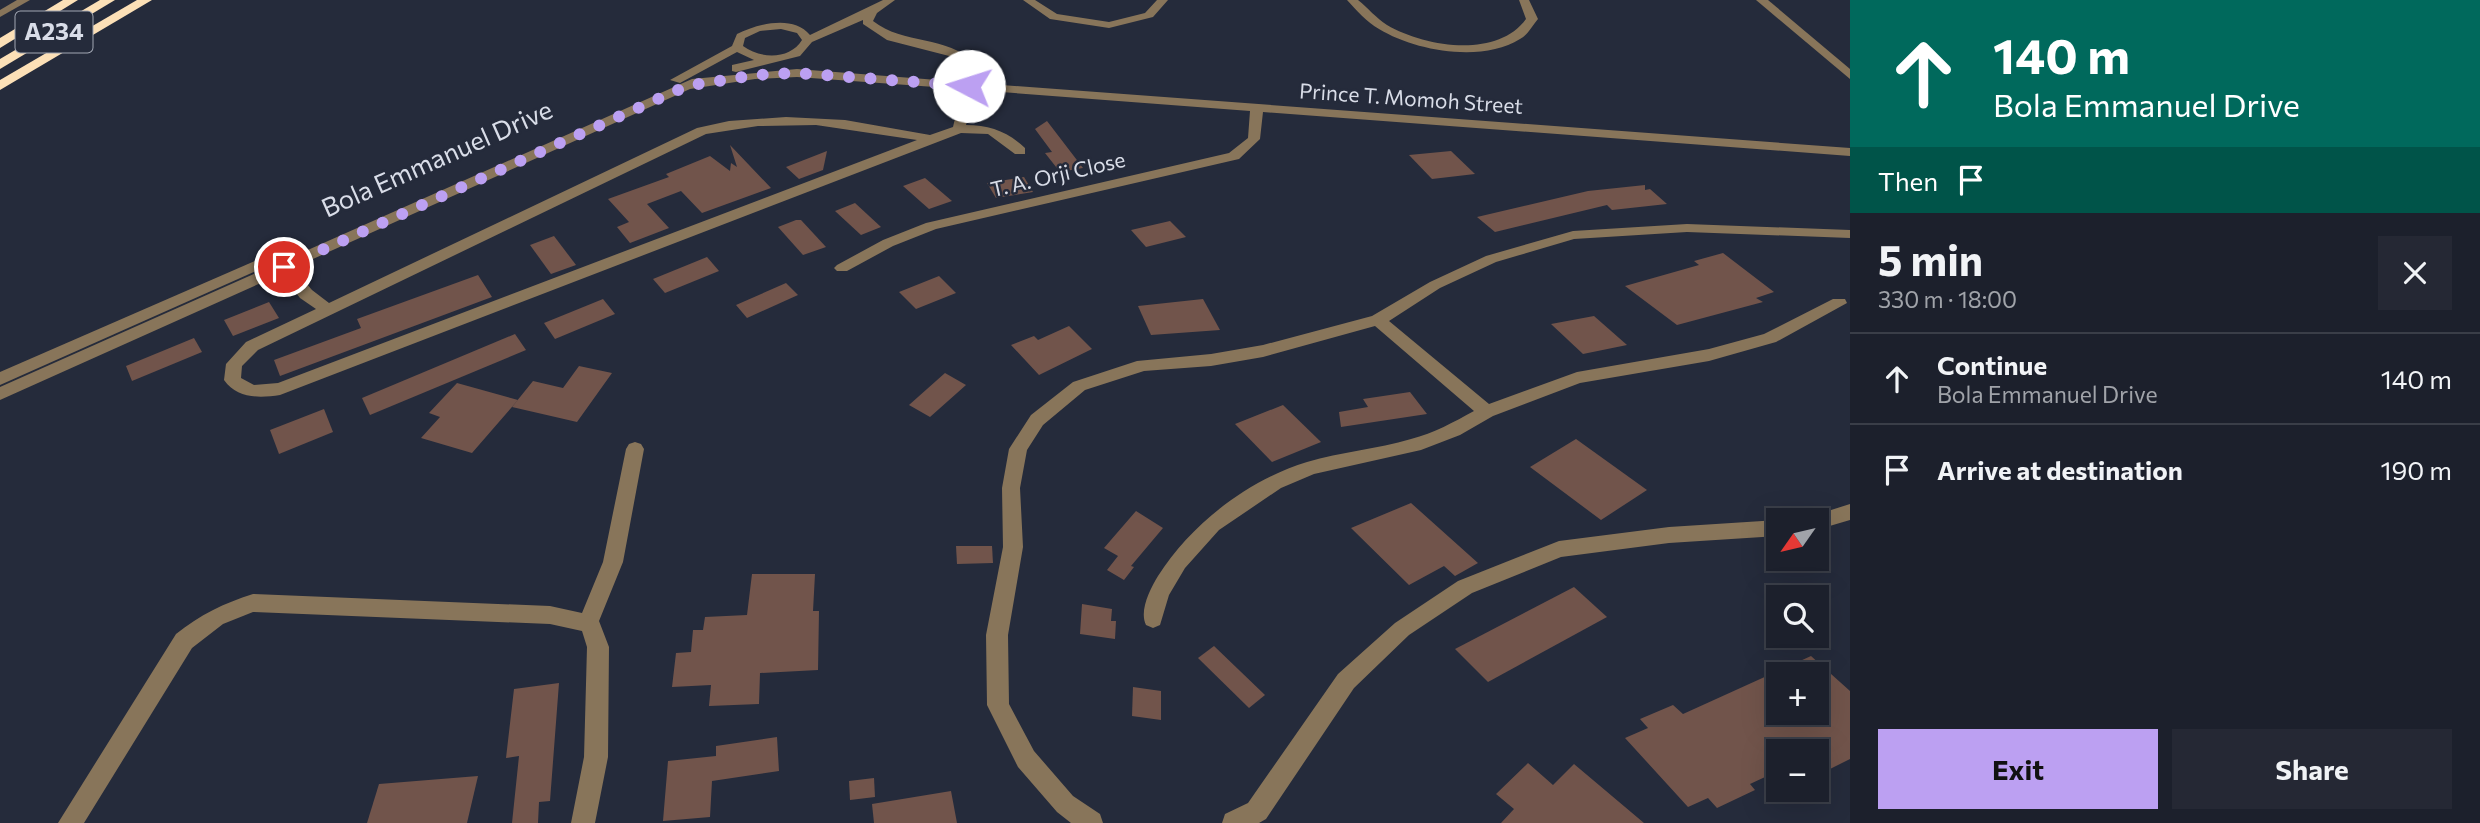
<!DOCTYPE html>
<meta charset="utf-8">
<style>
body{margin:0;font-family:Commissioner,sans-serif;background:#252834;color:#f1f3f6;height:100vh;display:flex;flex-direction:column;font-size:26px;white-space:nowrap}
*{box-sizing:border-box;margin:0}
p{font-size:23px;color:#a0a3a9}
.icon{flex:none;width:38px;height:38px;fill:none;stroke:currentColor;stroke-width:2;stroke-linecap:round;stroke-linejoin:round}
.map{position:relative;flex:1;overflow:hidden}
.sheet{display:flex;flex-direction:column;background:#1c202c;width:630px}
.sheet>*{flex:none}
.guide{background:#00695c;color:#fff;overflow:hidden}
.needle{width:46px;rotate:236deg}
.tools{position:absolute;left:1766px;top:508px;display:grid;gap:14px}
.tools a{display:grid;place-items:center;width:63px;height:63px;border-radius:0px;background:#1c202c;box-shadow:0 7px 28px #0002,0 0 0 2px #3a3e48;font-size:35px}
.pin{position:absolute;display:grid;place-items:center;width:60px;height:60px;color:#fff;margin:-30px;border:4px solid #fff;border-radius:50%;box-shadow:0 2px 7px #0007}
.me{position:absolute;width:77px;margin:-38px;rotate:275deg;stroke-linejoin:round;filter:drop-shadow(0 0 5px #0008)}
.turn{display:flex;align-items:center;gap:24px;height:147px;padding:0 28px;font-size:32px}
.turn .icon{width:91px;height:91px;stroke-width:2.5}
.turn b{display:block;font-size:49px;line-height:60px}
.then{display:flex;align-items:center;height:66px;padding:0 28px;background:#0003;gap:14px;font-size:26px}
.round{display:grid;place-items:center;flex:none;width:74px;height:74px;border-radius:0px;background:#252834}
.overview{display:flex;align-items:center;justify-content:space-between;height:119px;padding:0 28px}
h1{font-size:42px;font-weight:700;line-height:52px}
.button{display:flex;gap:14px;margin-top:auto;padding:14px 28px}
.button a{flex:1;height:80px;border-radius:0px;background:#bca0f2;color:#111;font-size:28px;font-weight:700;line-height:80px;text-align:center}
.button a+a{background:#252834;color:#f1f3f6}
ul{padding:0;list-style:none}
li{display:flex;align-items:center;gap:21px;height:91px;padding:0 28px;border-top:2px solid #3a3e48}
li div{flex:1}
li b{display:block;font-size:26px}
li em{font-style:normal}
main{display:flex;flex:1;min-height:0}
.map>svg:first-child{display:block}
.building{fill:#71544b;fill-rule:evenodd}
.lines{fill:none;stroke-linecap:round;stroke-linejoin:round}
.minor{fill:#88755a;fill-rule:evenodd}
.highway{fill:#fce0b7;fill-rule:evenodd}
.route{stroke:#bca0f2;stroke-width:12;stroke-dasharray:0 21.6}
.labels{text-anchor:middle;stroke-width:5;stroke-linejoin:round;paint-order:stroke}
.far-street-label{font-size:21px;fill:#d9dde8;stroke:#252b3b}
.shield{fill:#252b3b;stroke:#a3a8b4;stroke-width:2}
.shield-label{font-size:24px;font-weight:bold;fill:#d9dde8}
.street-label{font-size:26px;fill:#d9dde8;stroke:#252b3b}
</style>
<main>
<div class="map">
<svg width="1850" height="823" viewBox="0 0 1850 823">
<rect width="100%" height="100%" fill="#252b3b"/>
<g class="building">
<path d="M1047,121L1083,168L1060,172L1045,153L1052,152L1035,129Z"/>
<path d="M730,145L771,188L702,213L681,191L647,204L669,228L630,243L617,227L629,222L608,199L669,177L666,174L710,156L730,171L731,163L737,167Z"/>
<path d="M827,151L823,170L799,179L786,167Z"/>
<path d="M1451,151L1475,174L1432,179L1409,155Z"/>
<path d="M1024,177L1033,192L996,198L987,183Z"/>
<path d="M925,178L952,201L929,209L903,186Z"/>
<path d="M1645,185V190L1650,189L1667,204L1612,210L1607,205L1495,232L1477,217L1588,191Z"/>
<path d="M855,203L881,227L861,235L835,211Z"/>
<path d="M796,220H801L826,247L803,255L778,227Z"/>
<path d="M1170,221L1186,237L1146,247L1131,230Z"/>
<path d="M554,236L576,265L551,274L530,245Z"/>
<path d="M1723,253L1774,292L1756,298L1763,302L1677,325L1625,286L1699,265L1694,261Z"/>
<path d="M707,257L719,271L665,293L653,279Z"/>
<path d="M478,275L492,297L280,376L274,360L361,328L357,319Z"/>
<path d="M939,276L956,293L916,309L899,292Z"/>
<path d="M786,283L798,295L747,318L736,305Z"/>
<path d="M603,299L615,314L555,339L544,323Z"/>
<path d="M1203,299L1220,330L1151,335L1138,306Z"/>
<path d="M269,302L279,318L233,336L224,320Z"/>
<path d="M1594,316L1627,345L1583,354L1551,324Z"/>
<path d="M1069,326L1092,349L1039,375L1011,345L1034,336L1038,340Z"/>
<path d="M515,334L526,350L370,415L362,398Z"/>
<path d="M194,338L202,352L132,381L126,366Z"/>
<path d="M579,366L612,373L577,422L512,407L533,381L563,388Z"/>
<path d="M945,373L966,385L930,417L909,405Z"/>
<path d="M457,383L518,400L472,453L421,438L440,417L429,413Z"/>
<path d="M1410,392L1427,414L1341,427L1339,412L1368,407L1363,399Z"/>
<path d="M1283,405L1321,442L1272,462L1235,424Z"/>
<path d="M324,409L333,432L279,454L270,430Z"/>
<path d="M1576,439L1647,490L1601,520L1530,467Z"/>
<path d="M1411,503L1478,563L1455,576L1444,566L1409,585L1351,528Z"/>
<path d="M1136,511L1163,528L1131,566L1134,567L1124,580L1107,570L1118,556L1104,548Z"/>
<path d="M956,546H992L993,563L957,564Z"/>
<path d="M752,574H815L813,611H819L818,670L760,673L759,704L709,706L711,685L672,687L676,653L691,652L693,630H703L705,617L747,615Z"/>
<path d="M1574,587L1607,617L1488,682L1455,649Z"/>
<path d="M1082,604L1112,609L1111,621H1116L1115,639L1080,634Z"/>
<path d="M1214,646L1265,695L1249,708L1198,658Z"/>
<path d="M1811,656L1850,691V759L1816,776V751H1778V771L1750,784L1755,790L1717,808L1708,798L1688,807L1625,738L1648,728L1640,719L1673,705L1683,714ZM1778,674H1816V712H1778Z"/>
<path d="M559,683L550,801L539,802L538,823H512L519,756L506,758L514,689Z"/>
<path d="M1133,687L1161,691V720L1132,716Z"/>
<path d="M777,737L779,771L712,781L710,817L663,821L668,761L716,756V746Z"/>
<path d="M1528,763L1553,785L1574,764L1644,823H1501L1514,809L1496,794Z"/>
<path d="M478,776L467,823H367L379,784Z"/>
<path d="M874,778L875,797L850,800L849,781Z"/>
<path d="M951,791L957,823H874L872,804Z"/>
</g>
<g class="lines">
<g class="minor">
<path d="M17,0H30L0,17V10Z"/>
<path d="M883,0H895L877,13L873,21C903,45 948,35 974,63L975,83L1850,148V156L1263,112L1260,139L1239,159L936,229L893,246L847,271H837L834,268L837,265L883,240L926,223L1229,153L1248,138L1250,111L974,90L966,125C990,125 1008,132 1025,148V154H1015L988,134L961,133L280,395C260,398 237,399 224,380L226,364L246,342L316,309L300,298L281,274L0,400V387L692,79L797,69L963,82L962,64L953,57L887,40L863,24V20L812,42L800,56L736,72L732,71V65L754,60L737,52L680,83L670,80L732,46L737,34C757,24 793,14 810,35ZM781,29L797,33L802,40C790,60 760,59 743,46L745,38L760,31ZM797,77L962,89L953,127L930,135L845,120L786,117L729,121L697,128L329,303L312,290L293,268L690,89L755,79ZM816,125L917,140L278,383L254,385L241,378L242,366L258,350L706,134L758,126Z"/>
<path d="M1023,0H1035L1057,14L1109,22L1145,13L1157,0H1168L1153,17L1109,28L1050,19Z"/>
<path d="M1347,0H1358C1368,8 1376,18 1387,25C1425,47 1497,59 1526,19L1519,0H1529L1538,19C1532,26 1528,35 1520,39C1482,63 1415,51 1379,29C1367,22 1356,10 1347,0Z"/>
<path d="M1756,0H1768L1850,69V79Z"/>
<path d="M1687,224L1850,230V238L1687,232L1574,239L1496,262L1440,288L1389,321L1489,404L1577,372L1709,349L1764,334L1833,299H1845L1847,303L1776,342L1709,361L1580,383L1493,416L1460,435L1421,450L1314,474L1281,488L1219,530L1185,568L1169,595L1160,625L1153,628L1146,625C1139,611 1150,589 1158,576C1191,524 1248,480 1307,462C1341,452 1377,449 1411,439C1434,433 1454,422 1474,411L1375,326L1263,357L1211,366L1144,371L1085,390L1043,425L1027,450L1020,488L1023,547L1008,635L1009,704L1034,751L1073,796L1100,814L1103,823H1071L1057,812L1018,767L987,705L986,635L1003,547L1002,488L1009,449L1031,415L1073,382L1137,361L1211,354L1263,345L1372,316L1430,282L1486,256L1573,231Z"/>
<path d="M289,246L296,251L294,254L0,385V372Z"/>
<path d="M635,442L641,444L644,449L623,562L599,621L609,647L608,757L595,823H571L584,757L587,647L582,631L550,624L253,612L223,624L192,648L84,823H58L176,634C200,615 224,603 253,594L550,606L582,613L603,562L626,449L629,444Z"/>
<path d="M1850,504V520L1816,530V520H1808L1809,517Z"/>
<path d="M1778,520V536L1669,543L1561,557L1472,593L1409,635L1354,688L1266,819L1259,823H1222L1225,814L1248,803L1338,674L1395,623L1458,581L1559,541L1669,527Z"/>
</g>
<g class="highway">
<path d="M63,0H78L0,48V38Z"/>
<path d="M100,0H115L0,69V59Z"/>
<path d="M137,0H152L0,90V80Z"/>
</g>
</g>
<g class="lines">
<path class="route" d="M284,267L687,86L755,75L797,73L969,86"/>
</g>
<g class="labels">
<g class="far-street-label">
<text transform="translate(1411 99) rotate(4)" y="7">Prince T. Momoh Street</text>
<text transform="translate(1058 175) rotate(-13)" y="7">T. A. Orji Close</text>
</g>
<rect class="shield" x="15.5" y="11.5" width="77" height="41" rx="5"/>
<g class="shield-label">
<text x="54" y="40">A234</text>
</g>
<g class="street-label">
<text transform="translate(437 159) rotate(-24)" y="9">Bola Emmanuel Drive</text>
</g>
</g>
</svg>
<div class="tools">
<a><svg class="needle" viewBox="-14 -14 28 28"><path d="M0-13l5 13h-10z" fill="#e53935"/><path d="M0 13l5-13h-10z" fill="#a0a3a9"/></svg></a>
<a><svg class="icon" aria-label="search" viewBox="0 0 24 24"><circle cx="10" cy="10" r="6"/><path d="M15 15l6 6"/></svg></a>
<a>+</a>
<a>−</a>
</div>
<div class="pin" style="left:284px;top:267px;background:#d93025"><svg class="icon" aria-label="arrive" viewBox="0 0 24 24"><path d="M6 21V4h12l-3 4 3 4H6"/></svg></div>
<svg class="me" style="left:969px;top:86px" viewBox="-20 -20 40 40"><circle r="19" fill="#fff"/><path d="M0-13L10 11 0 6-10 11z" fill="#bca0f2"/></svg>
</div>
<section class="sheet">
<div class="guide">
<div class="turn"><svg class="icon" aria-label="ahead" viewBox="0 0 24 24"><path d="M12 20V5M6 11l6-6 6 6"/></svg><div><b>140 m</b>Bola Emmanuel Drive</div></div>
<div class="then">Then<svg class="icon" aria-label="arrive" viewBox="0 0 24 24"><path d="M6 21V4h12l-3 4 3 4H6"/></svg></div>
</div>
<div class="overview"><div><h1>5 min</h1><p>330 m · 18:00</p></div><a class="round"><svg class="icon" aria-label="close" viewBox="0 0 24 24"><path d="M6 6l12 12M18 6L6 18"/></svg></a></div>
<ul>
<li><svg class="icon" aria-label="ahead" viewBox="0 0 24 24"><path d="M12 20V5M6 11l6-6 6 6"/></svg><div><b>Continue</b><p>Bola Emmanuel Drive</p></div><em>140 m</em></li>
<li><svg class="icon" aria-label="arrive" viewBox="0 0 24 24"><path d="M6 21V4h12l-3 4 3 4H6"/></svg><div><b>Arrive at destination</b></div><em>190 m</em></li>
</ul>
<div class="button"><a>Exit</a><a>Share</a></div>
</section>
</main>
